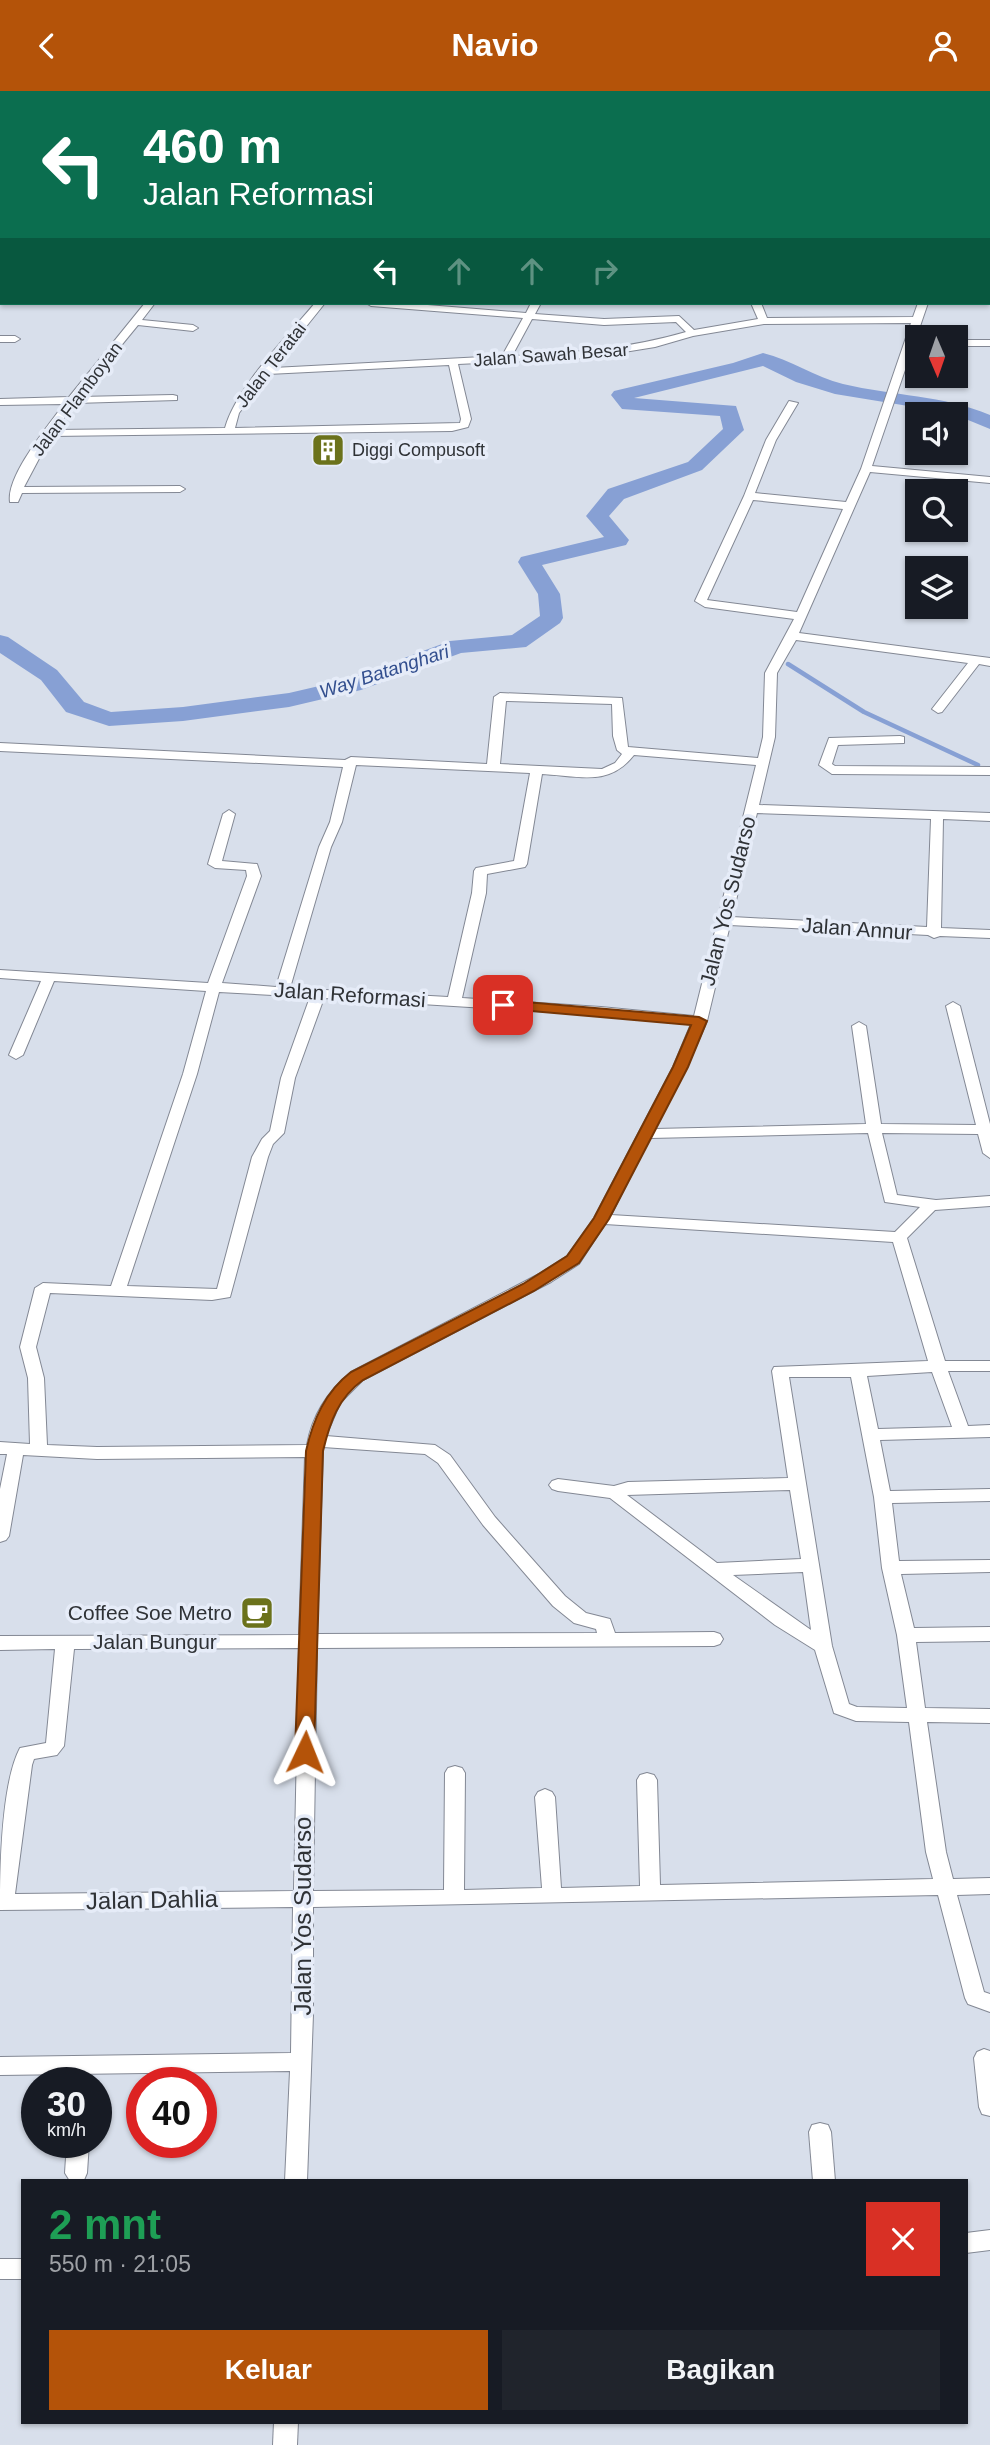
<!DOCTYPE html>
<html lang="id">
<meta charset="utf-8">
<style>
body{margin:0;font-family:Arial,sans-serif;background:#20242c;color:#f1f3f6;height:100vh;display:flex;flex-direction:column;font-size:26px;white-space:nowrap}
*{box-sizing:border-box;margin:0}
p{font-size:23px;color:#9ea1a6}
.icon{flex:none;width:38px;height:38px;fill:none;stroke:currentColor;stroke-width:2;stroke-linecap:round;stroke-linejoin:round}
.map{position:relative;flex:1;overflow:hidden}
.panel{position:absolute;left:21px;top:2088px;width:947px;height:245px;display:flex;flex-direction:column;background:#171b24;border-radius:0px;box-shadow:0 2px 5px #0004}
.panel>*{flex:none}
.guide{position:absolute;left:0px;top:0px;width:990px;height:214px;box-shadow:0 2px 5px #0004;background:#0b6e4f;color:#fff;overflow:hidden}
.needle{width:46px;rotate:178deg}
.tools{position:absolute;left:905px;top:234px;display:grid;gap:14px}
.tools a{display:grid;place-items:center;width:63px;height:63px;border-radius:0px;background:#171b24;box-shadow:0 2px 5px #0004;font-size:35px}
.speed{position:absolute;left:21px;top:1976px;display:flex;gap:14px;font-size:35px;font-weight:700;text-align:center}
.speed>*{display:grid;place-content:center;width:91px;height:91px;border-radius:50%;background:#171b24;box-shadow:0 2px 5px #0004;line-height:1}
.speed small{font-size:18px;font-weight:400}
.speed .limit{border:10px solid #d22;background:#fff;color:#111}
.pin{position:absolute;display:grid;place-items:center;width:60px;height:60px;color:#fff;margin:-30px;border-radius:14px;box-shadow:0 4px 10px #0006}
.me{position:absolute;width:77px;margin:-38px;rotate:2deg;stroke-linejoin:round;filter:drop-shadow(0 0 5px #0008)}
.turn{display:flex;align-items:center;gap:24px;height:147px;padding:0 28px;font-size:32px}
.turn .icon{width:91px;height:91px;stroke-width:2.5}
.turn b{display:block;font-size:49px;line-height:60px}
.lanes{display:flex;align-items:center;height:66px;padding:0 28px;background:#0003;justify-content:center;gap:35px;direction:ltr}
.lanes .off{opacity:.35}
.round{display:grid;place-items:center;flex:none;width:74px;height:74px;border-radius:0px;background:#20242c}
.headline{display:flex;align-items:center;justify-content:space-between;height:119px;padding:0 28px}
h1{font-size:42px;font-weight:700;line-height:52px;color:#1e9e55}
.action{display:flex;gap:14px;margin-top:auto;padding:14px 28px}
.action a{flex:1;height:80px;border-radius:0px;background:#b45309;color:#fff;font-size:28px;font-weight:700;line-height:80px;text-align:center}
.action a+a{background:#20242c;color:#f1f3f6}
header{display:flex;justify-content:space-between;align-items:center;height:91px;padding:0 28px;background:#b45309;color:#fff;font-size:32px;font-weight:700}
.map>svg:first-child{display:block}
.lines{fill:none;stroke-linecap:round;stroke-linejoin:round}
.stream{stroke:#87a0d4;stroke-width:4.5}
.river{fill:#87a0d4;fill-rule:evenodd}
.building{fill:#283c69}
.minor-casing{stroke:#838894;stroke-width:2}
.major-casing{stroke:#838894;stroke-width:3}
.minor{fill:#fff;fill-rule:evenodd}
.major{fill:#fff;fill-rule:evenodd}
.route{fill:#b45309;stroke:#753606;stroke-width:2}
.labels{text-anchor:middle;stroke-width:7;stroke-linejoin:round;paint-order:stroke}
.far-street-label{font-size:18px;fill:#2f3236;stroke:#e6ecf8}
.far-poi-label{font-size:18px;fill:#2f3236;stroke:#e6ecf8;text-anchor:start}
.far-water-label{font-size:19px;font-style:italic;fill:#324e8e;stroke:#e6ecf8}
.street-label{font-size:21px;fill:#2f3236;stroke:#e6ecf8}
.poi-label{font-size:21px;fill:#2f3236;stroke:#e6ecf8;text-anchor:end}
.near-street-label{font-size:24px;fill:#2f3236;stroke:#e6ecf8}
</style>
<header><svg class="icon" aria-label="back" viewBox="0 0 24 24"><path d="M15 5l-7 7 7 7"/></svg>Navio<svg class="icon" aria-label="person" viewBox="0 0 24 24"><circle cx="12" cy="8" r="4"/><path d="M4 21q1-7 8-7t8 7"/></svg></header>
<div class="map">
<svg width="990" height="2354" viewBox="0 0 990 2354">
<rect width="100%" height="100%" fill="#d8dfeb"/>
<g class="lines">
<path class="stream" d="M788,573L864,621L978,674"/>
<path class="river" d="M763,262C791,269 815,286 843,293C893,305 943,304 990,324V338L951,322L835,303L796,291L763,275L634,307L736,315L744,339L702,379L624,408L609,425L629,449L626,454L542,474L560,503L563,527L560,532L526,556L461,562L361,599L289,616L183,630L109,635L66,621L41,589L0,562V544L8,546L57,579L84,611L111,621L183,616L289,602L345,589L450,550L512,544L540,525L538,503L518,471L521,466L604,446L586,425L608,398L688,371L723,338L720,325L622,318L611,304L614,300L733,272Z"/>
</g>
<path class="building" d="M321,347H339V366H316V353H321Z"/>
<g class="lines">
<defs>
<g id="minor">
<path d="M50,0H65L48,2Z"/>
<path d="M78,0H87L89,2H79Z"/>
<path d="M134,0H150L132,2Z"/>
<path d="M222,0H240L220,2Z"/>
<path d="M622,0H643L645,2H623Z"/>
<path d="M836,0H844L835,2Z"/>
<rect x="0" y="9" width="2" height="4"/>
<path d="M990,48V56L989,57V49Z"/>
<path d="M0,55L2,56L0,78Z"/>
<rect x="989" y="72" width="1" height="6"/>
<rect x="0" y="128" width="2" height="6"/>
<rect x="989" y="136" width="1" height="6"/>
<rect x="0" y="194" width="2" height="6"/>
<rect x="989" y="197" width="1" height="6"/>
<path d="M145,212H155L142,229L193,234L198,237L193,240L138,234L79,306L173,304L177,305V309L75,312L55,339L225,337C236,296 288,245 315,212H325L273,277L502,265L523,227L371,215L366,212H403L526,222L531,212H541L535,223L604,228L679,225L694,239L758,228L751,212H761L767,227L913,226L918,212H928L872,375L990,386V392L870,381L799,542L990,567V575L979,573L942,621L938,622L932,618L968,572L796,549L777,582L775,646L759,714L990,722V730L943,728L941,837L990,839V847L940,845L934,847L928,844L730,834L707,930L687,976L655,1038L866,1033L852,935L859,931L866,935L881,1033L976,1034L946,915L953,911L960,915L990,1033V1067L983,1062L978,1043L882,1042L897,1104L936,1109L990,1105V1115L935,1119L907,1147L945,1270H990V1280H948L968,1335L990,1334V1346L880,1349L890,1400L990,1398V1410L892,1412L899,1470L990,1469V1481L901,1483L914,1537L990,1536V1550L916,1551L925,1617L990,1618V1632L927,1631L946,1761L953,1788L990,1787V1803L957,1804L984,1901L990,1903V1921L968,1913L965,1907L938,1804L313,1816V1923L307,2090H285L290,1980L0,1984V1966L291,1962L293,1816L0,1819C0,1777 1,1693 20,1657L46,1652L55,1558L0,1559V1545L299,1544L305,1366L97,1368L23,1364L9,1445L6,1449L0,1451V1398L7,1363H0V1351L30,1353L28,1287L20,1256L35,1197L43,1192L111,1195L183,983L206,900L54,890L23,964L16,968L9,964L41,890L0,887V879L208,892L247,785L246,779L215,777L208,773L223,723L229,719L235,723L222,770L257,773L261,785L222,892L276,896L319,756L330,731L343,676L0,660V652L345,669L351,666L487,673L494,606L500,602L622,607L628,656L758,667L763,646L765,582L794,528L705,516L695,510L744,405L766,349L789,310L798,312L776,349L755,402L846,411L861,378L911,232L764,233L693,245L655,256L587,267L458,273L471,328L468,336L452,340L51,345L24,396L180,395L185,398L180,401L22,402L18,411H10C6,385 48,335 64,313L0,314V308L69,306ZM532,228L604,234L676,231L686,241C628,258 571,262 512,265ZM449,274L461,328L460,332L235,337L239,322L268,283ZM753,409L843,418L797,521L707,509ZM506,610L612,613L613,645L617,659L622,663L615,672L602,678L500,673ZM634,664L756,674L694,925L601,916L462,907L486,802L487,783L525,776L527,773L542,683C580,685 609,696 634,664ZM356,674L530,682L514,770L476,777L474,780L472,802L448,906L290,897L331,756L342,731ZM757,722L931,728L927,836L732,826ZM219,901L310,906L281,987L270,1040L262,1048L252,1066L217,1198L127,1195L197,983ZM324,907L601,924L691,933L673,976L594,1127L567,1165L539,1183L351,1281C328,1300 312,1325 307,1354L97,1356L47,1354L44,1287L36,1256L50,1202L212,1209L230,1206L268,1066L273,1053L284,1042L295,987ZM868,1042L885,1111L920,1116L895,1141L611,1124L650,1047ZM605,1133L893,1151L928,1270L774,1276L772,1280L788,1387L628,1391L614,1395L558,1388L552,1390L549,1394L552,1398L558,1400L610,1407L775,1534L815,1559L834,1622L856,1630L909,1631L926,1761L933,1788L660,1794L657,1689L654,1684L647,1682L640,1684L637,1689L640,1795L561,1797L555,1706L552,1701L545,1698L538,1701L535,1706L542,1797L464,1799L465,1682L462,1677L455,1675L448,1677L445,1682L444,1799L313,1800L317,1557L714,1555L720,1553L723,1548L720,1543L714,1541L615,1542L610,1528L586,1522L565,1505L495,1426L450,1364L435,1354L326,1345L340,1312L363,1289L551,1191L579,1173ZM932,1281L952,1336L878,1338L867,1285ZM789,1286H851L874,1406L882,1477L897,1544L907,1617L857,1616L849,1613L832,1555ZM323,1356L425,1363L438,1372L483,1434L553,1515L574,1532L596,1538L597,1542L317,1543ZM790,1399L801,1468L717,1472L627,1404ZM803,1481L811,1539L733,1484ZM299,1557L294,1800L15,1803L32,1674L34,1668L57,1664L64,1655L74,1558Z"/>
<path d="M0,245H15L20,248L15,251H0Z"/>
<rect x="956" y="249" width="34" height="6"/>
<path d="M900,645L904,646V652L838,654L832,673L835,675L990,676V684L832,683L819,674L829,647Z"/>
<path d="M984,1958L990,1960V2025L982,2023L979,2016L974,1967L977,1961Z"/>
<path d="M820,2032L828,2034L831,2041L835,2090H813L809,2041L812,2034Z"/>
<path d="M67,2051H89L87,2082L84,2089L70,2090L65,2082Z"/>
<path d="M990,2139V2159L966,2162V2142Z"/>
<rect x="0" y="2168" width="23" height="20"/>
<path d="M274,2331H298L297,2354H273Z"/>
</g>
<g id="major">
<rect x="279" y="0" width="10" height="2"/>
<path d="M359,0H380L358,2Z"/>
<path d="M0,49H2L0,56Z"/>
</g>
</defs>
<use href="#minor" class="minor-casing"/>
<use href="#major" class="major-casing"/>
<use href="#minor" class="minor"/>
<use href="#major" class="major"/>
</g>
<path class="route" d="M503,909L699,926L707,930L688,976L609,1128L579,1172L534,1200L363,1289C338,1307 330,1331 323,1360L314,1661L305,1668L295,1661L306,1360C313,1329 325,1301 351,1281L523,1193L567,1165L594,1127L673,976L691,934L498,917V911Z"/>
<defs>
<symbol id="building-square" viewBox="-11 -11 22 22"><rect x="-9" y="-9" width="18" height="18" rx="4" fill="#6b721b" stroke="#e6ecf8"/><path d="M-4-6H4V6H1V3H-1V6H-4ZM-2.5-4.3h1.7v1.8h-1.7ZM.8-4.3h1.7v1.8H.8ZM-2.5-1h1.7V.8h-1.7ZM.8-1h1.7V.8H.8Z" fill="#fff"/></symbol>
<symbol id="cafe-square" viewBox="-11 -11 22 22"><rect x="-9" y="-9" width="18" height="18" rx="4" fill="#6b721b" stroke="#e6ecf8"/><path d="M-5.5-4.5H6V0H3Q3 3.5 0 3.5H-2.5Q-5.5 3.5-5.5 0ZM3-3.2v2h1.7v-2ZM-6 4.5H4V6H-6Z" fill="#fff"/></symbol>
</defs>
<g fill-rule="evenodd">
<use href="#building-square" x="309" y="340" width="38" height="38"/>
<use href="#cafe-square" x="238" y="1503" width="38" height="38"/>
</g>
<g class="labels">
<g class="far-street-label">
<text transform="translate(551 264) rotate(-4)" y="6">Jalan Sawah Besar</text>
<text transform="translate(271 274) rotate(-52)" y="6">Jalan Teratai</text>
<text transform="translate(77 308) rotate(-53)" y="6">Jalan Flamboyan</text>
</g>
<g class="far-poi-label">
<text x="352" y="365">Diggi Compusoft</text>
</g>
<g class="far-water-label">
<text transform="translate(384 580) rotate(-18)" y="7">Way Batanghari</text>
</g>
<g class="street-label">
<text transform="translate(728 810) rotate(-76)" y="7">Jalan Yos Sudarso</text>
<text transform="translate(857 838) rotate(4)" y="7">Jalan Annur</text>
<text transform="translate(350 904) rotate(4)" y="7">Jalan Reformasi</text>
<text x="155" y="1558">Jalan Bungur</text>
</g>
<g class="poi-label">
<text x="232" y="1529">Coffee Soe Metro</text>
</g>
<g class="near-street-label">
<text transform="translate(152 1809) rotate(-1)" y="8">Jalan Dahlia</text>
<text transform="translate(303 1825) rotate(-90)" y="8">Jalan Yos Sudarso</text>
</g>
</g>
</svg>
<div class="tools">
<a><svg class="needle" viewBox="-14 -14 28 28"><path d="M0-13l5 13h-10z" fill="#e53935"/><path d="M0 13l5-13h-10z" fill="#9ea1a6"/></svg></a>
<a><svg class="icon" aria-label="sound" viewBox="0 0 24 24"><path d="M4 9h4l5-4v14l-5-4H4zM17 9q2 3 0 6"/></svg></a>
<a><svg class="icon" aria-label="search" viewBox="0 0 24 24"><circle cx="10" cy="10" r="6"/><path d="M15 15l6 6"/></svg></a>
<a><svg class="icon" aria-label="layers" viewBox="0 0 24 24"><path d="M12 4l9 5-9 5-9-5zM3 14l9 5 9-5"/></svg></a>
</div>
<div class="speed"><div>30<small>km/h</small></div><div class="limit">40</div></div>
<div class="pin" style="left:503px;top:914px;background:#d93025"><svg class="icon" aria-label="arrive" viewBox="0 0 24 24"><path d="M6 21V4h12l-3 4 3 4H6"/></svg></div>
<svg class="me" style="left:305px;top:1661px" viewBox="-20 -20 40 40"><path d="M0-17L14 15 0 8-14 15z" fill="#b45309" stroke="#fff" stroke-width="4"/></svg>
<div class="guide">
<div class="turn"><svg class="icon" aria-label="left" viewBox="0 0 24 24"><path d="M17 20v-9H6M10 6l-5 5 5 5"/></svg><div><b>460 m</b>Jalan Reformasi</div></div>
<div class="lanes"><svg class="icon" aria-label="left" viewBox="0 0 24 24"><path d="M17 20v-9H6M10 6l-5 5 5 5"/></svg><svg class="icon off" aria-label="ahead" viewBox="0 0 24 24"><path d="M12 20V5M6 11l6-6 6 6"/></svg><svg class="icon off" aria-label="ahead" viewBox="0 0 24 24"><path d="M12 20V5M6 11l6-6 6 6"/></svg><svg class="icon off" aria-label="right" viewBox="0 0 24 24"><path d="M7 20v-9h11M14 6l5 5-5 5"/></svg></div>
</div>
<section class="panel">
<div class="headline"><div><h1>2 mnt</h1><p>550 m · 21:05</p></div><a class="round" style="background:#d93025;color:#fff"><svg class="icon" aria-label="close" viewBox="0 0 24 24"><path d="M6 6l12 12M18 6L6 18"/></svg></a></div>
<div class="action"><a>Keluar</a><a>Bagikan</a></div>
</section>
</div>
